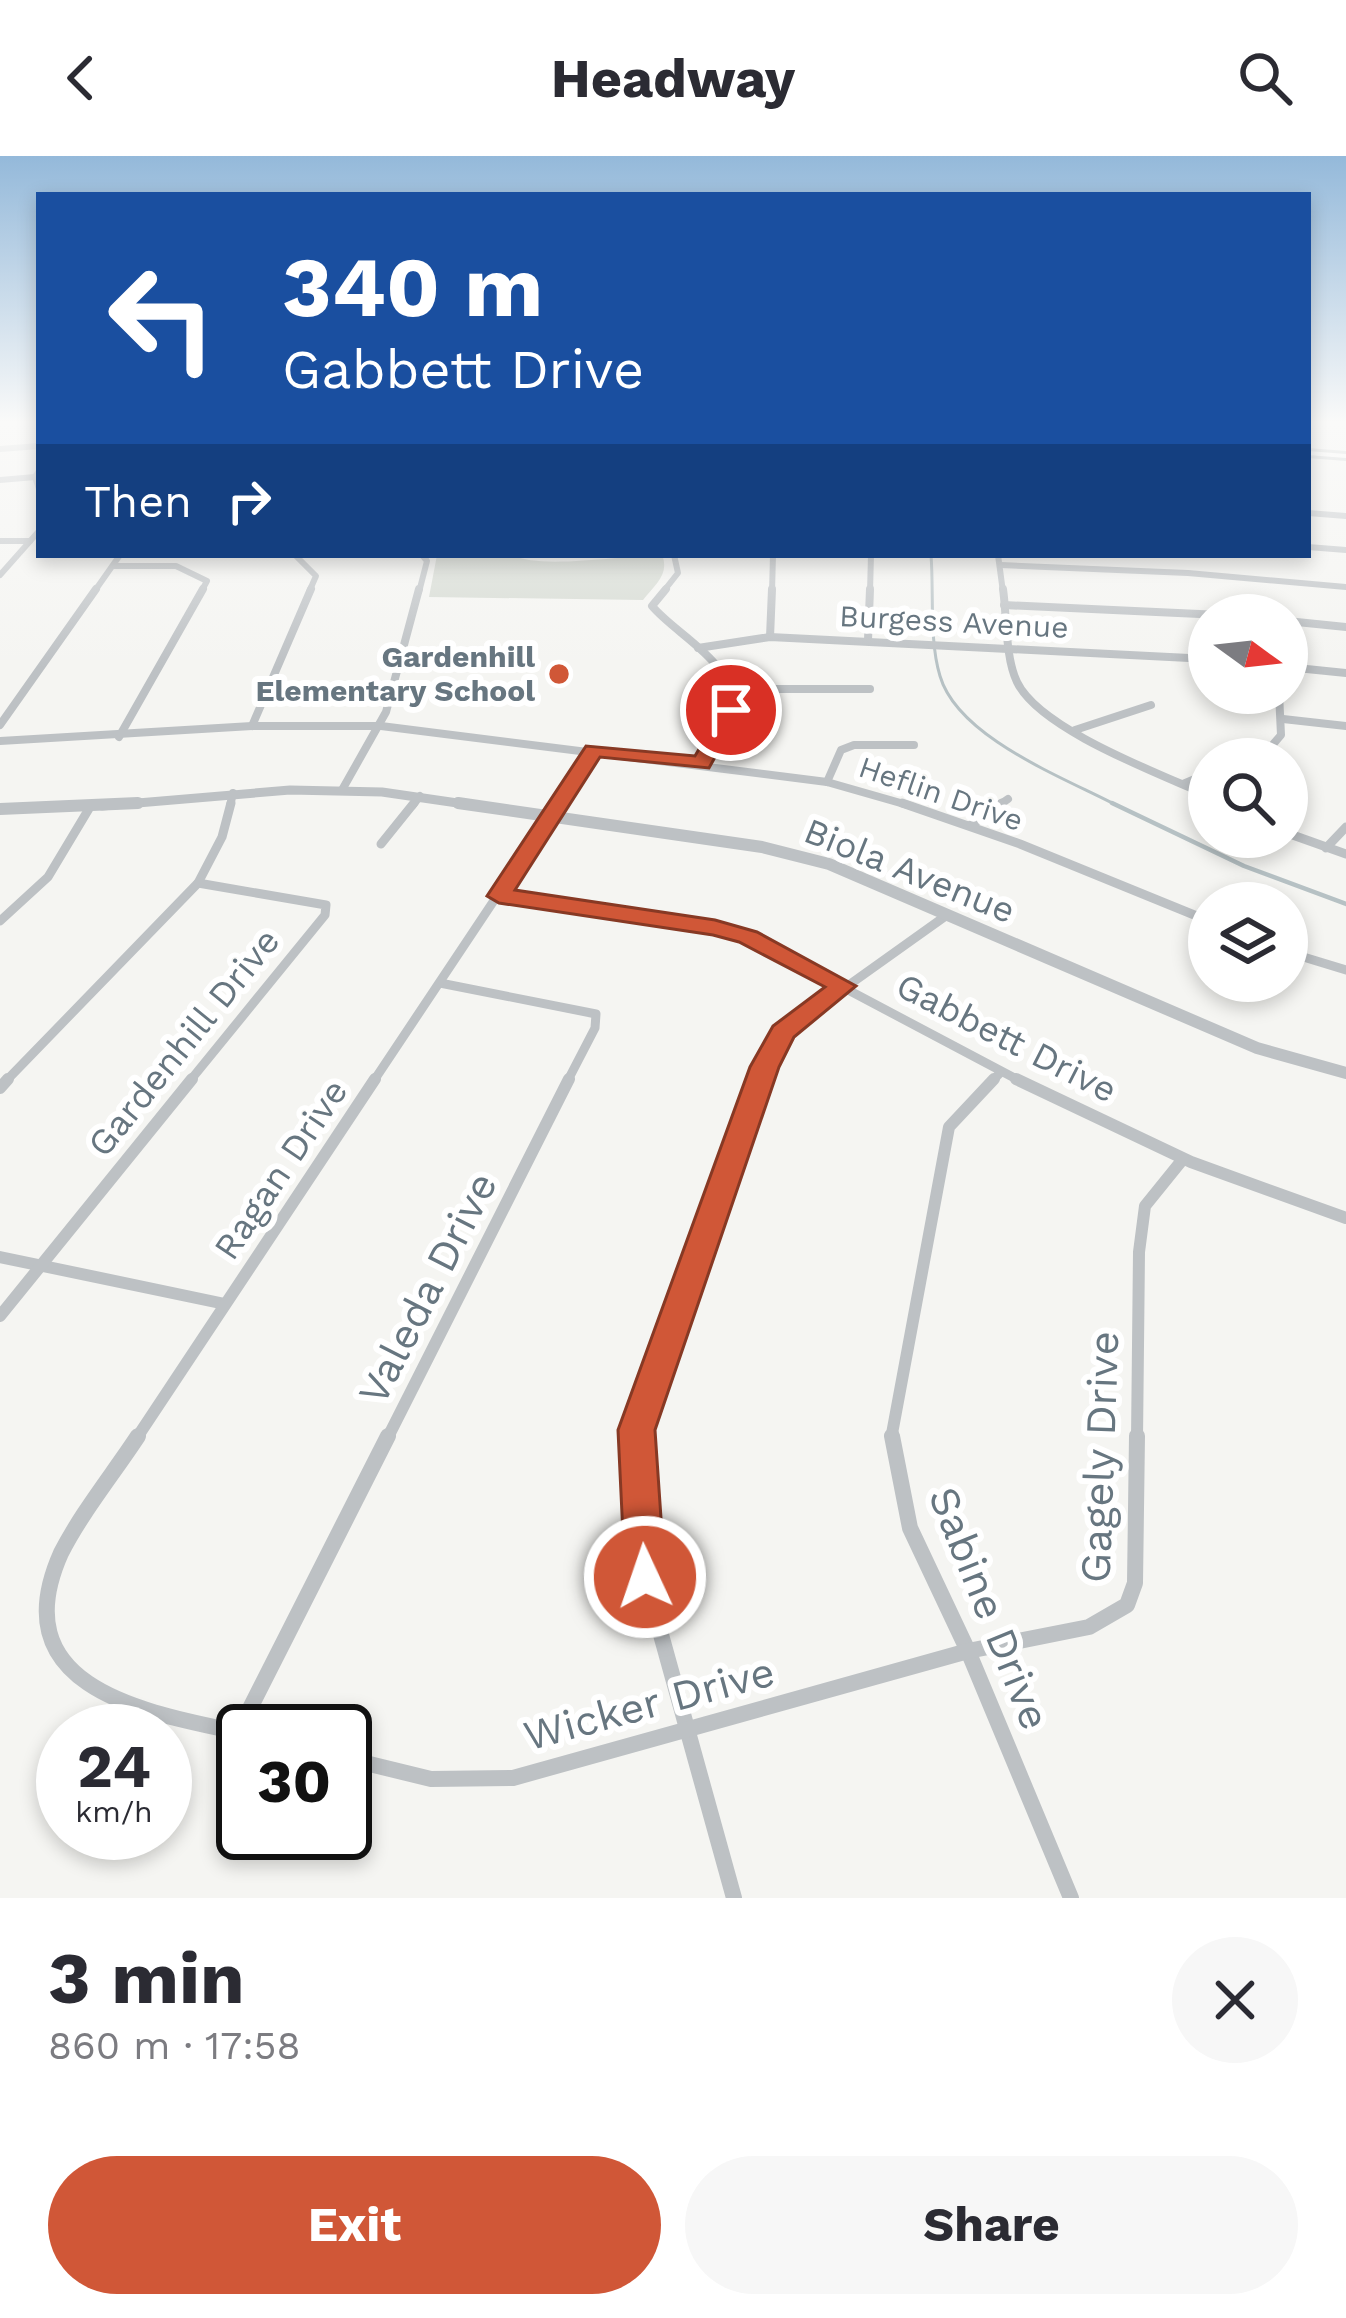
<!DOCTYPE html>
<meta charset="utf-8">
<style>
body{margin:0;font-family:"Work Sans",sans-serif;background:#f7f7f7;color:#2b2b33;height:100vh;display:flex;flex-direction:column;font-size:45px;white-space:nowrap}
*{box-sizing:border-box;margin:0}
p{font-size:39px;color:#7c7c81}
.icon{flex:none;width:66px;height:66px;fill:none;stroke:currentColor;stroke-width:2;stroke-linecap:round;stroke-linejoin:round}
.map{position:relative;height:1742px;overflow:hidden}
.side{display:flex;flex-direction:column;background:#fff;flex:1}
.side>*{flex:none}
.top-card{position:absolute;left:36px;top:36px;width:1275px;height:366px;border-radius:0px;box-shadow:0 6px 18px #0003;background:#1a4fa0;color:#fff;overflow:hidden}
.needle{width:78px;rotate:105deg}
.buttons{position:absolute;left:1188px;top:438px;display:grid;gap:24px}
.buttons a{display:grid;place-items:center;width:120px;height:120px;border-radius:50%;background:#fff;box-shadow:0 6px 18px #0003;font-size:60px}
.speed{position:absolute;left:36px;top:1548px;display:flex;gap:24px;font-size:60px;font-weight:700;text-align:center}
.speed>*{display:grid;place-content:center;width:156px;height:156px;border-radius:50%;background:#fff;box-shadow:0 6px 18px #0003;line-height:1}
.speed small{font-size:30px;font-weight:400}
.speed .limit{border:6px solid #111;border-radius:18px;background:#fff;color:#111}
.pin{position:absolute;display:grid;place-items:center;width:102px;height:102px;color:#fff;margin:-51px;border:6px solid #fff;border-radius:50%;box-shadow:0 3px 12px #0007}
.me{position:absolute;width:132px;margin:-66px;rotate:357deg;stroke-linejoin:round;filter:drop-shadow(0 0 9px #0008)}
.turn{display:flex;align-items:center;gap:42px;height:252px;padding:0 48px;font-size:54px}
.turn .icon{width:156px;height:156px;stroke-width:2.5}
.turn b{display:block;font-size:84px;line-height:102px}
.then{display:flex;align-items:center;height:114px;padding:0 48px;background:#0003;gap:24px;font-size:45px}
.round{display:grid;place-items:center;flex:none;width:126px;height:126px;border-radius:63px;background:#f7f7f7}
.overview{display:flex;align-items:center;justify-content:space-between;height:204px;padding:0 48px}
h1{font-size:72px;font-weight:700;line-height:90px}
.button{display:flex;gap:24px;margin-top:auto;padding:24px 48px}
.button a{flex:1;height:138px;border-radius:72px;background:#d05737;color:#fff;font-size:48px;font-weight:700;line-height:138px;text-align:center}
.button a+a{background:#f7f7f7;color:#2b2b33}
header{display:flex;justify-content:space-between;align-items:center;height:156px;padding:0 48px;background:#fff;font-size:54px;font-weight:700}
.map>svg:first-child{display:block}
.green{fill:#d5dad2}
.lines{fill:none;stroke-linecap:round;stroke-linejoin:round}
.stream-far1{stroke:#b6c1c4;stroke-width:3}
.stream{stroke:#b6c1c4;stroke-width:4.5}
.secondary-casing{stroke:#afb5b8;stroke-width:6}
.minor-far4{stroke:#bdc1c4;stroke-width:6}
.minor-far3{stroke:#bdc1c4;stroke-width:8}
.minor-far2{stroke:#bdc1c4;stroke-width:9}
.minor-far1{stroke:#bdc1c4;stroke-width:12}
.minor{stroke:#bdc1c4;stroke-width:16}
.tertiary-far1{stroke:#bdc1c4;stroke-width:9}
.tertiary{stroke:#bdc1c4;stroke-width:12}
.secondary{fill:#fff;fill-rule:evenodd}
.route{fill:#d05737;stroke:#873924;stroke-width:3}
.poi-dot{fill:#d05737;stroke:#fff;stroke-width:4.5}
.labels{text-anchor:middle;stroke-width:12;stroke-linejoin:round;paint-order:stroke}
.far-street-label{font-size:30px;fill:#677680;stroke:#fff}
.far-poi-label{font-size:30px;font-weight:bold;fill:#677680;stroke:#fff;text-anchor:end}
.street-label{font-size:36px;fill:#677680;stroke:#fff}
.near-street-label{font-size:42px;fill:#677680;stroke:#fff}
</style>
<header><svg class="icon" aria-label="back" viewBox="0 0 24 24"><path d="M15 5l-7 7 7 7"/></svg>Headway<svg class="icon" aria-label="search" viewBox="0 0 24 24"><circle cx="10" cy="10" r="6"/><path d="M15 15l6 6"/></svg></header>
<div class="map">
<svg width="1346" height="1742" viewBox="0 0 1346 1742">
<rect width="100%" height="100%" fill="#f5f5f2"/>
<path class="green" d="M437,399H514C536,414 629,399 662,399C670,418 655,429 643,444L429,441Z"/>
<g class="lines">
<path class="stream-far1" d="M931,399C934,437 929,484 940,520C958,582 1065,622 1118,650"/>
<path class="stream" d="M1112,647L1244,710L1346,748"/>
<defs>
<path id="secondary" d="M1308,295L1346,298V302L1308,299Z"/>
</defs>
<use href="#secondary" class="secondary-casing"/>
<g class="minor-far4">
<path d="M0,293L39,290"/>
<path d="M39,315L35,321L39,333"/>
<path d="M0,324L35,321"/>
<path d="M1308,357L1346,360"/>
<path d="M0,385H30"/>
<path d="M1308,391L1346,394"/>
<path d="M295,399L316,420L309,436"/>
<path d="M529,399H589"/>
<path d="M998,399L1003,436"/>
<path d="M1001,409L1188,417L1346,431"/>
<path d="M113,410H176L207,425L201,436"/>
<path d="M0,419L39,375"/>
<path d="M94,436L120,399"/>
<path d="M419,436L427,405L422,399"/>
<path d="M663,436L678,417L674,399"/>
<path d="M772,436L773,399"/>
<path d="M870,436L871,399"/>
</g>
<g class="minor-far3">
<path d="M666,433L652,450C678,481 740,508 730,556C726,575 711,592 702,608"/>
<path d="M1003,433C1007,460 1005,501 1017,526C1040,574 1161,618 1209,640"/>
<path d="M1004,449L1221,459"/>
<path d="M1287,465L1346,471"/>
<path d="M770,481L772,433"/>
<path d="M868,484L870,433"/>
<path d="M698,492L770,481L1209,503"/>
<path d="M1287,511L1346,517"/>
<path d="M729,533H870"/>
<path d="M1283,563L1346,570"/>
<path d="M0,569L96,433"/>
<path d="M252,570L311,433"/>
<path d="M1075,574L1151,549"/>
<path d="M119,581L203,433"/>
<path d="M0,585L252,570H381L827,626L911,650"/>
<path d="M1243,603L1270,592L1281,579L1279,537"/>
<path d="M827,626L841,594L854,589H914"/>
<path d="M1183,628L1209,617"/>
<path d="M342,634L386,556L419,433"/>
<path d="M230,650L233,637"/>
<path d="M412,650L420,640"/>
<path d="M557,650L594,594"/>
<path d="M998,650L1008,643"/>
</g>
<g class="minor-far2">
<path d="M902,647L1020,688L1209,765"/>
<path d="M971,669L1002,647"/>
<path d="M1287,677L1346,698"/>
<path d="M381,688L414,647"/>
<path d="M1326,692L1346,671"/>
<path d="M499,740L748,781L1022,926"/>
<path d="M0,765L48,721L90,651"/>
<path d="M1287,796L1346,814"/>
<path d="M440,827L596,858L595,872L567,926"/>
<path d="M5,926L198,727L222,681L231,647"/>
<path d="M189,926L325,759L326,749L198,727"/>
<path d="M373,926L559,647"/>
<path d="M759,926L783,876L947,759"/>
<path d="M991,926L1001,916"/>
</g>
<g class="minor-far1">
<path d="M1016,923L1191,1006L1346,1062"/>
<path d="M0,932L8,923"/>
<path d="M0,1101L225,1148"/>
<path d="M0,1160L192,923"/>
<path d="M136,1283L375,923"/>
<path d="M387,1283L569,923"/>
<path d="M637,1283L760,923"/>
<path d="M891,1283L949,971L994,923"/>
<path d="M1137,1283L1139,1096L1145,1050L1183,1003"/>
</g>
<g class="minor">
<path d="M138,1280C113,1318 82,1356 61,1397C0,1534 149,1557 243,1577"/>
<path d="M636,1280L645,1421L734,1742"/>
<path d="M892,1280L910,1372L968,1495L1071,1742"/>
<path d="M238,1576L388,1280"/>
<path d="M345,1602L431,1623L513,1622L968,1495L1089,1471L1127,1449L1135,1427L1137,1280"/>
</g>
<path class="tertiary-far1" d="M102,650L290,634L382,636L478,650"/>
<g class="tertiary">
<path d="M458,647L762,691L829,708L1257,892L1346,917"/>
<path d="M0,653L138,647"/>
</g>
<use href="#secondary" class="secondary"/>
</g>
<linearGradient id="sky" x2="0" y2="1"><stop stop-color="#94b9da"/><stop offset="0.52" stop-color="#fafaf9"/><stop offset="1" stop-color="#fafaf9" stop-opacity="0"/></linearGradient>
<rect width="1346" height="512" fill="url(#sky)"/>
<path class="route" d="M724,550L741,554L709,612L600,601L515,734L715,764L757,776L856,830L794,881L779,911L655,1274L665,1421L659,1434L645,1439L631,1434L625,1421L618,1274L750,911L773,870L825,831L739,786L713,779L499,747L487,740L586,590L695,600Z"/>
<circle class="poi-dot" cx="559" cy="518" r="12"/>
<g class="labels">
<g class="far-street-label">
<text transform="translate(954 466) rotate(3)" y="10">Burgess Avenue</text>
<text transform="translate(941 638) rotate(19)" y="10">Heflin Drive</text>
</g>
<g class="far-poi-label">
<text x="535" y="511">Gardenhill<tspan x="535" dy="34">Elementary School</tspan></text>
</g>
<g class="street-label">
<text transform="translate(910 714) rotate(22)" y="13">Biola Avenue</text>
<text transform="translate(1007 881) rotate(27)" y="13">Gabbett Drive</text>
<text transform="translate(183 886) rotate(-51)" y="13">Gardenhill Drive</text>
<text transform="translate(280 1013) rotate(-56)" y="13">Ragan Drive</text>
</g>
<g class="near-street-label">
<text transform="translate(427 1132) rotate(-63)" y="15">Valeda Drive</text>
<text transform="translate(1099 1301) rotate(-88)" y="15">Gagely Drive</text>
<text transform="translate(990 1452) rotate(68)" y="15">Sabine Drive</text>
<text transform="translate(649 1547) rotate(-15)" y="15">Wicker Drive</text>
</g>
</g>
</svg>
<div class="buttons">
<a><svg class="needle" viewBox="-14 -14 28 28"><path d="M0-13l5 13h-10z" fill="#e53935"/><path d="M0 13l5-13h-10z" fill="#7c7c81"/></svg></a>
<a><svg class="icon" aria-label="search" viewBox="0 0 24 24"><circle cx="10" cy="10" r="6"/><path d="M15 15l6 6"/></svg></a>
<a><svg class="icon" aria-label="layers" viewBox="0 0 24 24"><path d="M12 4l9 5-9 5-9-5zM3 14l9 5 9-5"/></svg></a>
</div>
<div class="speed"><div>24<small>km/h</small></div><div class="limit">30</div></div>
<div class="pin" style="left:731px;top:554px;background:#d93025"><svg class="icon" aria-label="arrive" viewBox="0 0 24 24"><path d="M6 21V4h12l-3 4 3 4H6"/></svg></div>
<svg class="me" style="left:645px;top:1421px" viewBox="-20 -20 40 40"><circle r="17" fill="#d05737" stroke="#fff" stroke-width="3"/><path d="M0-11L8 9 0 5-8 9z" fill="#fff"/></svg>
<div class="top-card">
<div class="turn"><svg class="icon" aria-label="left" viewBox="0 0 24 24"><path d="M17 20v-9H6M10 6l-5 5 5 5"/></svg><div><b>340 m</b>Gabbett Drive</div></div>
<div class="then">Then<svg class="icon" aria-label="right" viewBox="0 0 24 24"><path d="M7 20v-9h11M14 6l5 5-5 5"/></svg></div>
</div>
</div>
<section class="side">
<div class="overview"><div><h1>3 min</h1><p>860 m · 17:58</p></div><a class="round"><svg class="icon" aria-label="close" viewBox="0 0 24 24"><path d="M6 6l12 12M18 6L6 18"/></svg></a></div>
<div class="button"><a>Exit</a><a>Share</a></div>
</section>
